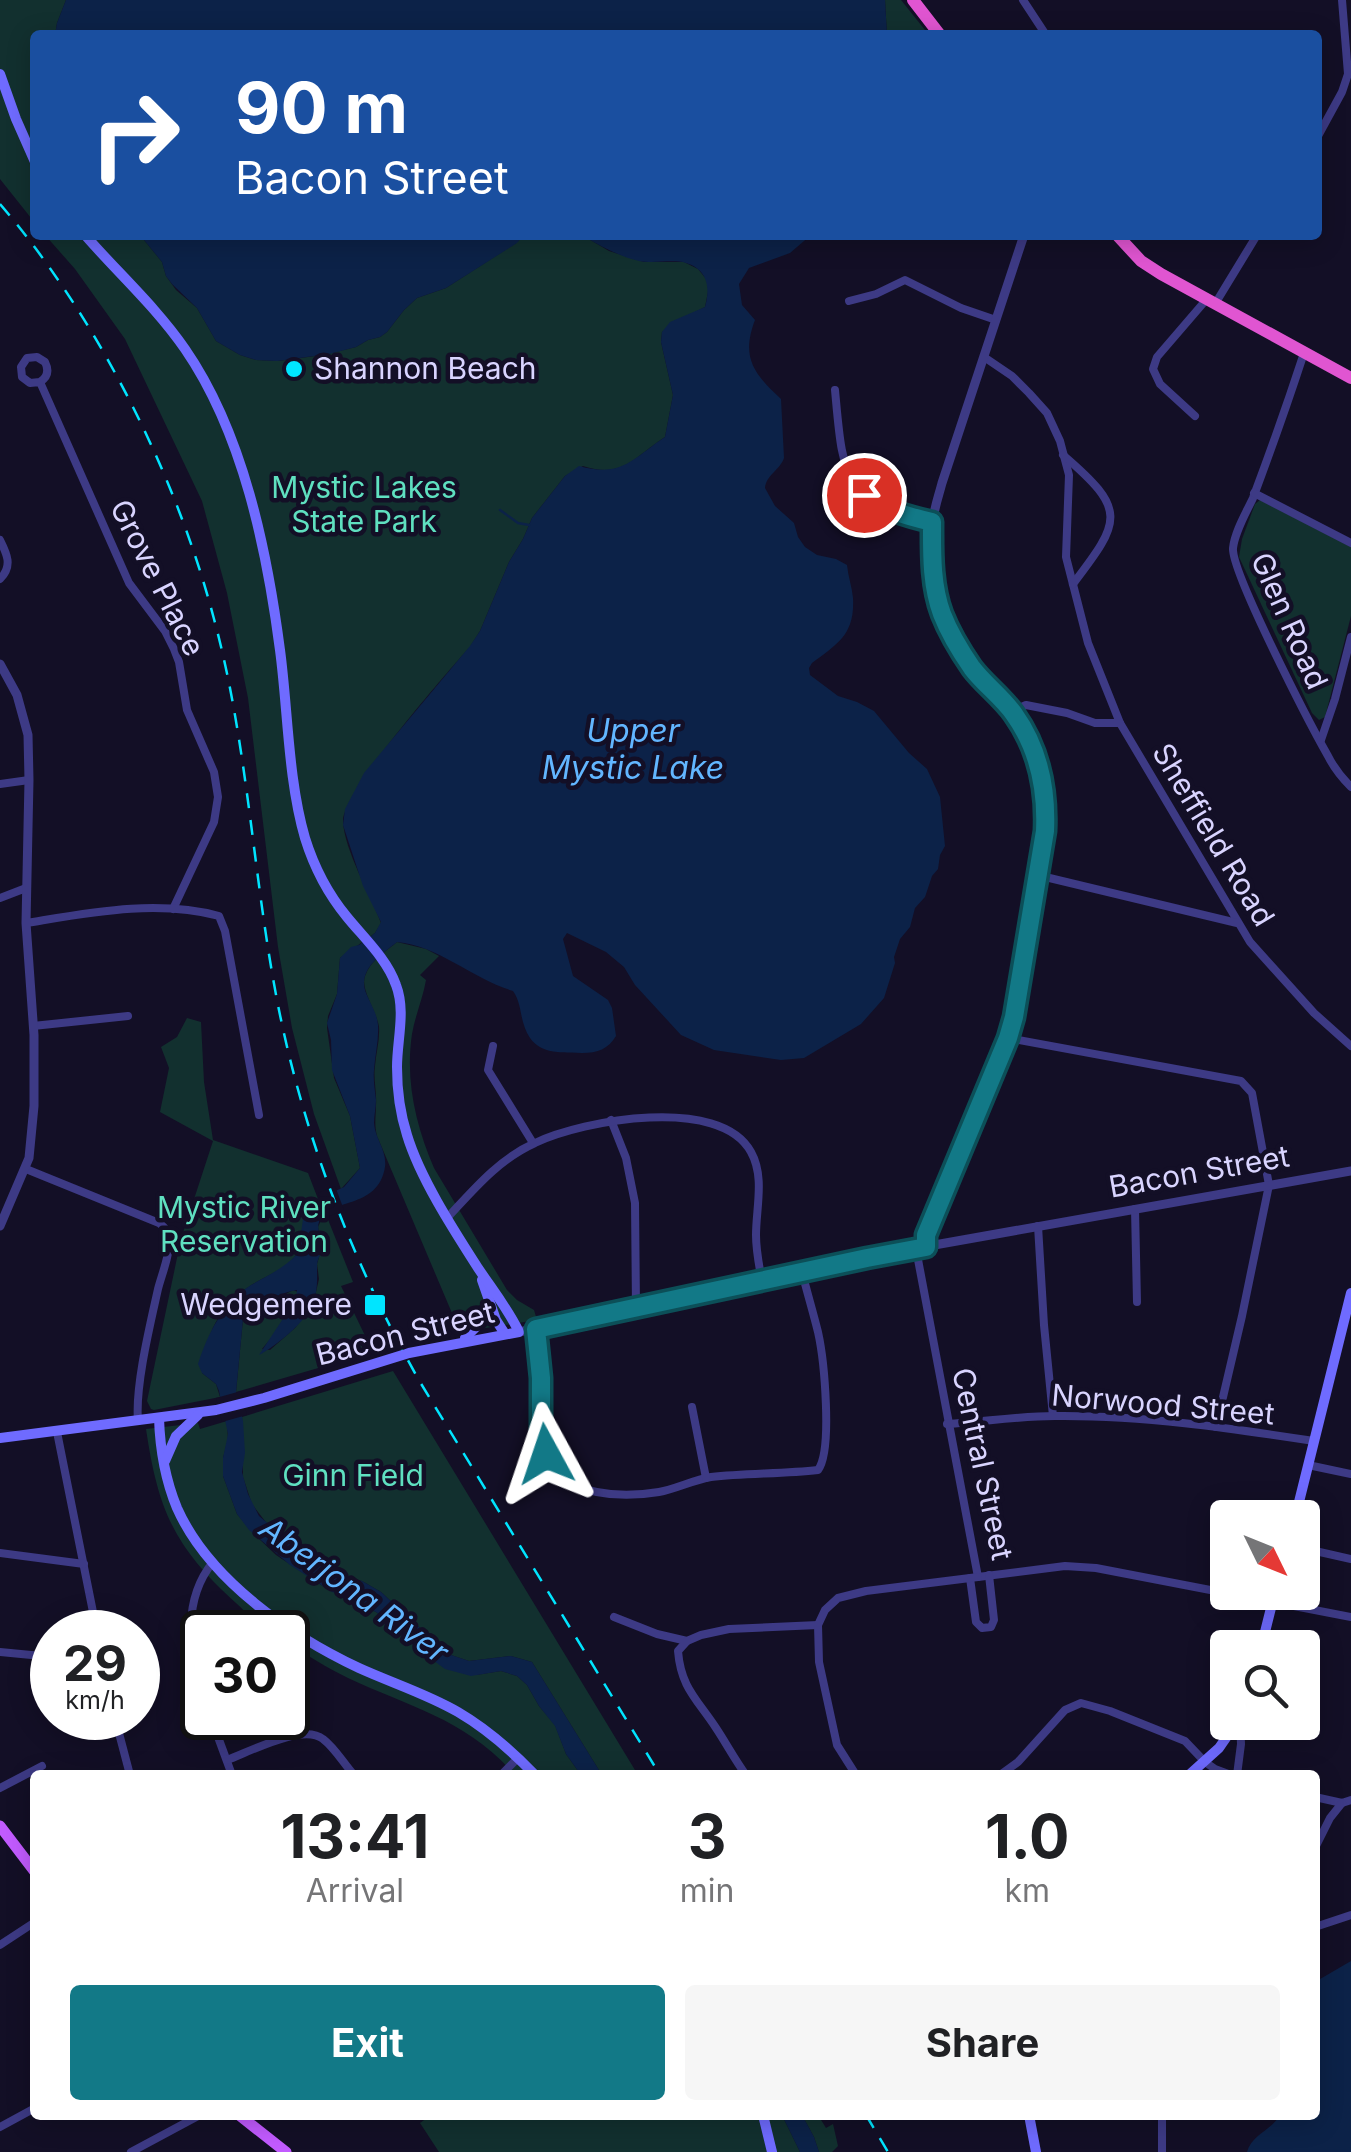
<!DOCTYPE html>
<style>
body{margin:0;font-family:Inter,sans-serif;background:#f6f6f6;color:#202124;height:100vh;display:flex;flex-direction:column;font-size:38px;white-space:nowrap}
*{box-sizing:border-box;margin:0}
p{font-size:32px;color:#757577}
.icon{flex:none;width:55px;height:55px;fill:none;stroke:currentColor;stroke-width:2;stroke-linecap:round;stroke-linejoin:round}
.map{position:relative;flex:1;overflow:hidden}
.sheet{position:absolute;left:30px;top:1770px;width:1290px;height:350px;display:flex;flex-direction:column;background:#fff;border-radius:10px;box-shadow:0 5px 25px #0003}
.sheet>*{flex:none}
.guide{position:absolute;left:30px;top:30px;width:1292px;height:210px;border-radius:10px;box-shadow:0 5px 25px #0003;background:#1a4fa0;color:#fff;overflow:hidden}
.needle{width:65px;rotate:133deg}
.fabs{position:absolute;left:1210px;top:1500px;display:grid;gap:20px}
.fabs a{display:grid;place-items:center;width:110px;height:110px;border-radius:10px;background:#fff;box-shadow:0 5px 25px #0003;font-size:50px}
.speed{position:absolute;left:30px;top:1610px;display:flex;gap:20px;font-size:50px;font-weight:700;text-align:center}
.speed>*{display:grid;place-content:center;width:130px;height:130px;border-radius:50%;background:#fff;box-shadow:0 5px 25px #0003;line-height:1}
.speed small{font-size:25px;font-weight:400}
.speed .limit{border:5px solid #111;border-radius:15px;background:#fff;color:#111}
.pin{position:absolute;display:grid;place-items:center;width:85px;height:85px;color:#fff;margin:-42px;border:5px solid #fff;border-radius:50%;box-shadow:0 2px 10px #0007}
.me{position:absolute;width:110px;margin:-55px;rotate:355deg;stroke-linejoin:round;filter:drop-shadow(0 0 8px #0008)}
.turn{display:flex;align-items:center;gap:35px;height:210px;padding:0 40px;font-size:45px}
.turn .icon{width:130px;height:130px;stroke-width:2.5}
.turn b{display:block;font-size:70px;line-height:85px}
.eta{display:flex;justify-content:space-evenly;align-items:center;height:170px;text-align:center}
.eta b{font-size:60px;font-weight:700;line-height:70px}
.cta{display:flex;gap:20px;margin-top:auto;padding:20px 40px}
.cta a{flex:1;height:115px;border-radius:10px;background:#127987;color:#fff;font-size:40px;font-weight:700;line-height:115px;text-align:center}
.cta a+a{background:#f6f6f6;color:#202124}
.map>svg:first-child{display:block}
.green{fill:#12302f}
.water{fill:#0c2248}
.pier{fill:#130f26}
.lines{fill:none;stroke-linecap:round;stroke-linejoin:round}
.stream{stroke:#0c2248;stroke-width:2.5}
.minor{stroke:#3d3a85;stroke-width:8}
.tertiary{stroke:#3d3a85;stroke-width:9}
.secondary{stroke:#6f6bff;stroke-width:10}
.primary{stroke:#c25bff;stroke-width:11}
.trunk{stroke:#e055d1;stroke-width:12}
.rail{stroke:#00e5ff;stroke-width:2.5;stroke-dasharray:15 12;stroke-linecap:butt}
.route-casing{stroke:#0c4f58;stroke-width:25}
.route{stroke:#127987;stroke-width:18}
.poi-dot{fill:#00e5ff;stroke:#130f26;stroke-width:4}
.labels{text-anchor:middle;stroke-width:9;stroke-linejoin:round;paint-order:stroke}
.poi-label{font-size:30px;fill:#d9d4ff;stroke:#130f26;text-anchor:start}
.park-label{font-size:30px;fill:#5fe0c0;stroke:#130f26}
.street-label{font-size:30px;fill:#d9d4ff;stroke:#130f26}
.water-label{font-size:32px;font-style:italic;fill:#62b6ff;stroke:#130f26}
</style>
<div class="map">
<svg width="1351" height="2152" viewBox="0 0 1351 2152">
<rect width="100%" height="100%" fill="#130f26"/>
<g class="green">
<path d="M0,0H66L57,23L55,35H35V223L0,179Z"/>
<path d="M885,0H901L929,35H887Z"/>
<path d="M45,235H140L162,262L166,276L176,290L197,308L216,341L240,355L256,360L277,361L323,355L356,347L368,340L380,337L387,332L404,310L417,298L446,288L516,243L524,235H582L609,251L644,262H684L698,269L707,280L709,287L705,307L689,315L662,332L661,342L673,395L665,437C634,457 623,479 583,466L565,476L532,518L523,539L509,562L480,631L470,647C447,672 342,793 343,821C344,850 371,895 381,923L375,933L340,958L337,994L328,1016L327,1028L334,1078L350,1116L360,1168L341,1189L314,1114L292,1028L278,947L248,698L227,593L202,501L125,339L75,269Z"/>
<path d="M1260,500L1351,547V616L1325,717L1319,720L1312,713L1239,557L1242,539L1255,504Z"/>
<path d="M397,942L426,949L439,956L420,975L426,980C423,998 415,1016 412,1034C405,1081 416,1126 434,1168L507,1290L517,1300L534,1310L537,1320L460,1332L377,1136C374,1124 376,1116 376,1105C377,1092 373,1079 375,1066C376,1053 380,1040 379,1027C377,1012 360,989 365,976C371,960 385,952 397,942Z"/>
<path d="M187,1018L201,1022L204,1082L213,1140L308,1173L318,1199C293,1220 309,1238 296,1255C285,1270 265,1276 250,1286C217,1307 206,1336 202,1373L216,1384L220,1397L154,1410L151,1409L147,1401L181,1239L213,1141L160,1112L169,1068L161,1047L177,1037Z"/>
<path d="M325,1212L353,1282L341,1286L373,1352L236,1392L243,1319L261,1303L279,1298L293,1290L298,1292L296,1299L272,1337L262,1349L270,1350L295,1328L313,1305L319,1279L317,1264L322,1247L318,1227Z"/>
<path d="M393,1371L638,1775H602L532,1662L511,1656L469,1661L451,1655L431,1643L419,1627L381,1592L362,1581L346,1577L330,1569L313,1555L296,1547L268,1525L252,1504L243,1477L242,1417Z"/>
<path d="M227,1421L228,1439L223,1458V1476L237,1514L256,1536L276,1555L327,1589L376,1612L400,1630L418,1649L476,1675L501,1671L517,1676L527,1685L539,1706L555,1725L566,1754L581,1775H515C466,1719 412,1708 348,1678C327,1668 307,1655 288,1643V1632C282,1632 277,1634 272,1632C259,1628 246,1612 236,1603C174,1547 158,1510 146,1429L198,1423L200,1429Z"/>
<path d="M431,2115H782L800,2152H439L420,2123Z"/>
<path d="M802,2115H818L826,2128L833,2124L838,2146L832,2152H819L814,2137Z"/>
</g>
<g class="water">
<path d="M66,0H885L887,35H55L57,23Z"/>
<path d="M140,235H524L517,243L446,288L417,298L404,310L387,332L380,337L368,340L356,347L329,354L277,361L256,360L240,355L216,341L197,308L172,284L166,276L162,262Z"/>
<path d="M582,235H811L790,253L749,268L739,284L742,305L755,320C741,357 753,373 781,399L784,458C780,470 766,475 765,488L775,506L794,523L798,537L805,547L817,555L836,559L847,565C848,576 852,587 853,598C855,635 837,644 812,663L809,668L810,675L838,696L857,702L874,711L909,753L927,769L940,797L945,846L940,855L938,869L932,876L925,897L915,908L910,927L900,939L894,957L895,963L884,998L861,1024L804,1058L781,1060L714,1050L681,1035L635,985L624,967L606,952L567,933L563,939L573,976L608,1000L612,1008L616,1036C608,1049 598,1053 582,1053C554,1052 532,1055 523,1022C520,1011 520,1001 513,991C475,980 437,945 397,942C385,952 365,964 364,982C363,995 377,1009 378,1025C379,1040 375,1055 374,1070C373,1080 375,1090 376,1100C376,1108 374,1115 374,1123C375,1139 387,1150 385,1167C378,1211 327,1197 319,1222C316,1230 322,1236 323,1244C323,1252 317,1258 317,1266C317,1279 318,1290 313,1303C306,1322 276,1346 259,1355L296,1299L297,1290C279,1293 255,1305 243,1319L236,1392L243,1421L245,1453L242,1472L248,1494L259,1516L296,1547L313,1555L326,1566L346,1577L362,1581L381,1592L419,1627L431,1643L451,1655L469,1661L511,1656L532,1662L602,1775H581L566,1754L555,1726L539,1706L527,1685L517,1676L501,1671L471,1676L445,1669L418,1649L400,1630L376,1612L362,1606L343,1595L332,1592L290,1565L249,1530L237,1514L223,1476V1458L228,1434L219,1391L216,1384L202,1373L198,1364C208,1333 223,1303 251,1285C268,1275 285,1268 298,1253L303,1219L308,1207L318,1199L344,1187L360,1168L350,1116L332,1070L331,1040L327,1023L337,994L340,958L351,947L359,945L375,933L381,922L363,886L343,825L345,809L364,773L470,646L480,631L509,562L523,539L532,518L565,476L579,466C622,478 632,459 665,437L673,395L661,342L662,332L670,322L705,307C710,289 709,270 686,263C673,259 654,264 639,261C618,256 600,246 582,235Z"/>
<path d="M1351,1961V2152H1247C1252,2134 1271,2131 1280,2115H1315V1982Z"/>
<path d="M782,2115H802L814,2137L819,2152H800Z"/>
</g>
<g class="pier">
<path d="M335,1186L344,1210L327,1217L318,1193Z"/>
<path d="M241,1391L247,1415L222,1422L216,1398Z"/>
</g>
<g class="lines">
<path class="stream" d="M500,510L518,523L529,525"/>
<g class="minor">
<path d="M1023,0L1046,35"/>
<path d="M1318,136L1342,92L1348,74L1342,0"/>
<path d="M849,301L876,294L905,280L961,308L996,320"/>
<path d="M1215,304L1257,235"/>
<path d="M1304,353C1288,402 1271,450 1253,498C1246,513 1235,531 1233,548C1231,572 1311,726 1328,756C1334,768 1342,778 1351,787"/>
<path d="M984,357L1012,376L1029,393L1047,413L1060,441L1069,475L1066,557L1088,643L1120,723"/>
<path d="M40,382C48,377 49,370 45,362L37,357L27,358L21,367L22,377L30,383L40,382L129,583L165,631L174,649L179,662L187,710L214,772L218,797L214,822L173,909"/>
<path d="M835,390C843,475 841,501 932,522"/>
<path d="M1195,416L1160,384L1153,369L1157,357L1206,300"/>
<path d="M1063,455C1127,510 1122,520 1073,584"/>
<path d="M1254,493L1351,543"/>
<path d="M0,540C7,554 13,566 0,579"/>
<path d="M1012,711L1026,705L1067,713L1095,723H1120L1250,942L1314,1013L1351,1046"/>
<path d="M1321,740L1335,699L1351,637"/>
<path d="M0,784L29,780"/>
<path d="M1037,875L1237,923"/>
<path d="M0,898L26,888"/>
<path d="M26,923C88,913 156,899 219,916L225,931L259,1115"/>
<path d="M33,1026L128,1016"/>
<path d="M1008,1038L1241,1081L1252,1093L1269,1185L1242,1316L1216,1427"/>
<path d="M493,1046L488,1070L533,1143"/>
<path d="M611,1120L626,1158L635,1203L636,1308"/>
<path d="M26,1169L159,1223C164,1227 166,1228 168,1235C172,1251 162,1273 158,1289C150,1325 135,1386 138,1421"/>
<path d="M1135,1209L1137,1302"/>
<path d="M448,1217C474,1189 499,1159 535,1143C583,1120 720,1095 751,1152C765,1177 756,1208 756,1235C756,1250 759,1266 762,1281"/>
<path d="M1038,1226L1044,1325L1053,1416"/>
<path d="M916,1249L978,1577L1065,1566L1096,1568L1351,1617"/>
<path d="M536,1329C539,1349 542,1370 542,1390C542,1413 537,1437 547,1459C566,1497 623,1498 659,1492C676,1489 693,1480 711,1477C746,1473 783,1474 818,1470C833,1450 824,1359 818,1332C813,1312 807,1292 802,1272"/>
<path d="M692,1407L706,1478"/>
<path d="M947,1424C983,1422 1019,1416 1055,1416C1141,1415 1229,1428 1314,1441"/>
<path d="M57,1432L97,1632"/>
<path d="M1308,1465L1351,1474"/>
<path d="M1302,1548L1351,1559"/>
<path d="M0,1553L84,1564"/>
<path d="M970,1578L976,1622L982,1628L991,1627L994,1620L989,1575"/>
<path d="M614,1617L657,1634L687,1641L701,1635L729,1629L818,1625"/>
<path d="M687,1641L678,1651C681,1688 697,1699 716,1728C726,1743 735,1760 746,1775"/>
<path d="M0,1652L52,1657"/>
<path d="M202,1693C189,1649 182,1600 213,1562"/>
<path d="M115,1718L130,1775"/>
<path d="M211,1718L232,1775"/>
<path d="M227,1760C249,1752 303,1723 323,1739C335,1748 344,1764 354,1775"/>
<path d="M501,1775L518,1758"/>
<path d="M856,1775L837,1745L819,1662L818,1625L825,1610L838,1598L866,1591L978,1577"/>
<path d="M1000,1775L1018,1762L1065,1710L1081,1703L1110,1711L1185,1741L1205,1762L1215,1769L1231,1775"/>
<path d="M1237,1775L1241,1744L1240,1722"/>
<path d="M0,1788L42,1766"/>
<path d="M1315,1797L1342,1803L1351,1800"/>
<path d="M1315,1848L1330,1818L1342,1803"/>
<path d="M1315,1927L1351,1915"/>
<path d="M0,1945L35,1922"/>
<path d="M0,2127L35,2108"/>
<path d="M131,2152L200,2115"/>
<path d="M1162,2152V2115"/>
</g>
<g class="tertiary">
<path d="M0,664L17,695L28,735L29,780L26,923L34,1035V1106L29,1158L0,1226"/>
<path d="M926,1247V1235L1008,1038L1014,1017L1045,831C1047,787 1038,742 1009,707C997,694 982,682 972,667C942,626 925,572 933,521C934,508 939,495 942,483L1024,235"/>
<path d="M519,1332L867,1257L1351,1171"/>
</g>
<g class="secondary">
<path d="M0,74L16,119L35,162"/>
<path d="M482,1280L496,1320L505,1334"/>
<path d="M465,1338L481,1322L488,1303"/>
<path d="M159,1418C160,1450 165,1479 177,1508C209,1580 291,1636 359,1668C392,1683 427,1694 458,1712C487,1729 512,1751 535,1775"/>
<path d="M0,1438L216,1410L264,1398L409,1353L519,1332C508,1309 492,1289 478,1268C453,1229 420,1178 407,1135C400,1113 397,1090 397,1067C397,1040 406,1011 396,985C387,959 364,938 347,917C328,894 314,867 305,838C288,780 288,710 280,650C267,550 243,433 185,349C156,307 118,273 85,235"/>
<path d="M165,1461L176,1436L198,1415"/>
<path d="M1295,1518L1351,1293"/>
<path d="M1261,1648L1275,1592"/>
<path d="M1189,1775L1219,1748L1237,1722"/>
<path d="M763,2115L772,2152"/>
<path d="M1029,2115L1036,2152"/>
</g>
<g class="primary">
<path d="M0,1826L35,1872"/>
<path d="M239,2115L286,2152"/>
</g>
<g class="trunk">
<path d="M913,0L940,35"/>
<path d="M1117,235L1141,261L1161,274L1351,378"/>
</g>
<g class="rail">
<path d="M0,204C97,317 176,474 214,619C249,748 253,884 280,1015C307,1145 355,1267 420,1382L660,1775"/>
<path d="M866,2115L888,2152"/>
</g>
</g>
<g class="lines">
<defs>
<path id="route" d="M546,1454L541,1431V1378L536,1329L867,1258L926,1247V1235L1008,1038L1014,1017L1045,831C1047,788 1039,749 1014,714C1002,697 984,684 972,668C961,652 949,632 942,614C931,585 932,551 932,522C906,516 886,510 864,495"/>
</defs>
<use href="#route" class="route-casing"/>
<use href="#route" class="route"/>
</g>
<g class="poi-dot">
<circle cx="294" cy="369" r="10"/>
<rect x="363" y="1293" width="24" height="24" rx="5"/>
</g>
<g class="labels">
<g class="poi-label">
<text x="314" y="379">Shannon Beach</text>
<text x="352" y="1315" text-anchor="end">Wedgemere</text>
</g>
<g class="park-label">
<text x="364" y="498">Mystic Lakes<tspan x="364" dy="34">State Park</tspan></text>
<text x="244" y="1218">Mystic River<tspan x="244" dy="34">Reservation</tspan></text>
<text x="353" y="1486">Ginn Field</text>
</g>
<g class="street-label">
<text transform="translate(157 578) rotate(63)" y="10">Grove Place</text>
<text transform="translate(1289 621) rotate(66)" y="10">Glen Road</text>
<text transform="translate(1213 835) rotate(59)" y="10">Sheffield Road</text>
<text transform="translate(1199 1172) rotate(-10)" y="10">Bacon Street</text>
<text transform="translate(405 1334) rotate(-14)" y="10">Bacon Street</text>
<text transform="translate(1163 1405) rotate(5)" y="10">Norwood Street</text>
<text transform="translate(982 1464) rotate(78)" y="10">Central Street</text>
</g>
<g class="water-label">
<text x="633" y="742">Upper<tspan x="633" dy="37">Mystic Lake</tspan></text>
<text transform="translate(354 1590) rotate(36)" y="11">Aberjona River</text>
</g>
</g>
</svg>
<div class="fabs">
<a><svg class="needle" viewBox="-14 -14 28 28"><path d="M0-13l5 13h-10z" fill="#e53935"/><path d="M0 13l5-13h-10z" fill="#757577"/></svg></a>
<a><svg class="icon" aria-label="search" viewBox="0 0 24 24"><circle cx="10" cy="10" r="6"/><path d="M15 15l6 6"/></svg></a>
</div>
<div class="speed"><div>29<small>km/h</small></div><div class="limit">30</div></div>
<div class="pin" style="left:864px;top:495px;background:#d93025"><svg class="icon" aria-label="arrive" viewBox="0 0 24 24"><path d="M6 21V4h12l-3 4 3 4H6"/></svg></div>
<svg class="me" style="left:546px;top:1454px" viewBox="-20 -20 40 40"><path d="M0-17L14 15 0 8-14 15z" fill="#127987" stroke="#fff" stroke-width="4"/></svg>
<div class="guide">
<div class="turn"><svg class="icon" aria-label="right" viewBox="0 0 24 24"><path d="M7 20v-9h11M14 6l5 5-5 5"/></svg><div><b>90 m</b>Bacon Street</div></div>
</div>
<section class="sheet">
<div class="eta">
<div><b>13:41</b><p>Arrival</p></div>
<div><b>3</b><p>min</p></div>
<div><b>1.0</b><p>km</p></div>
</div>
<div class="cta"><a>Exit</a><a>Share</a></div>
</section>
</div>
